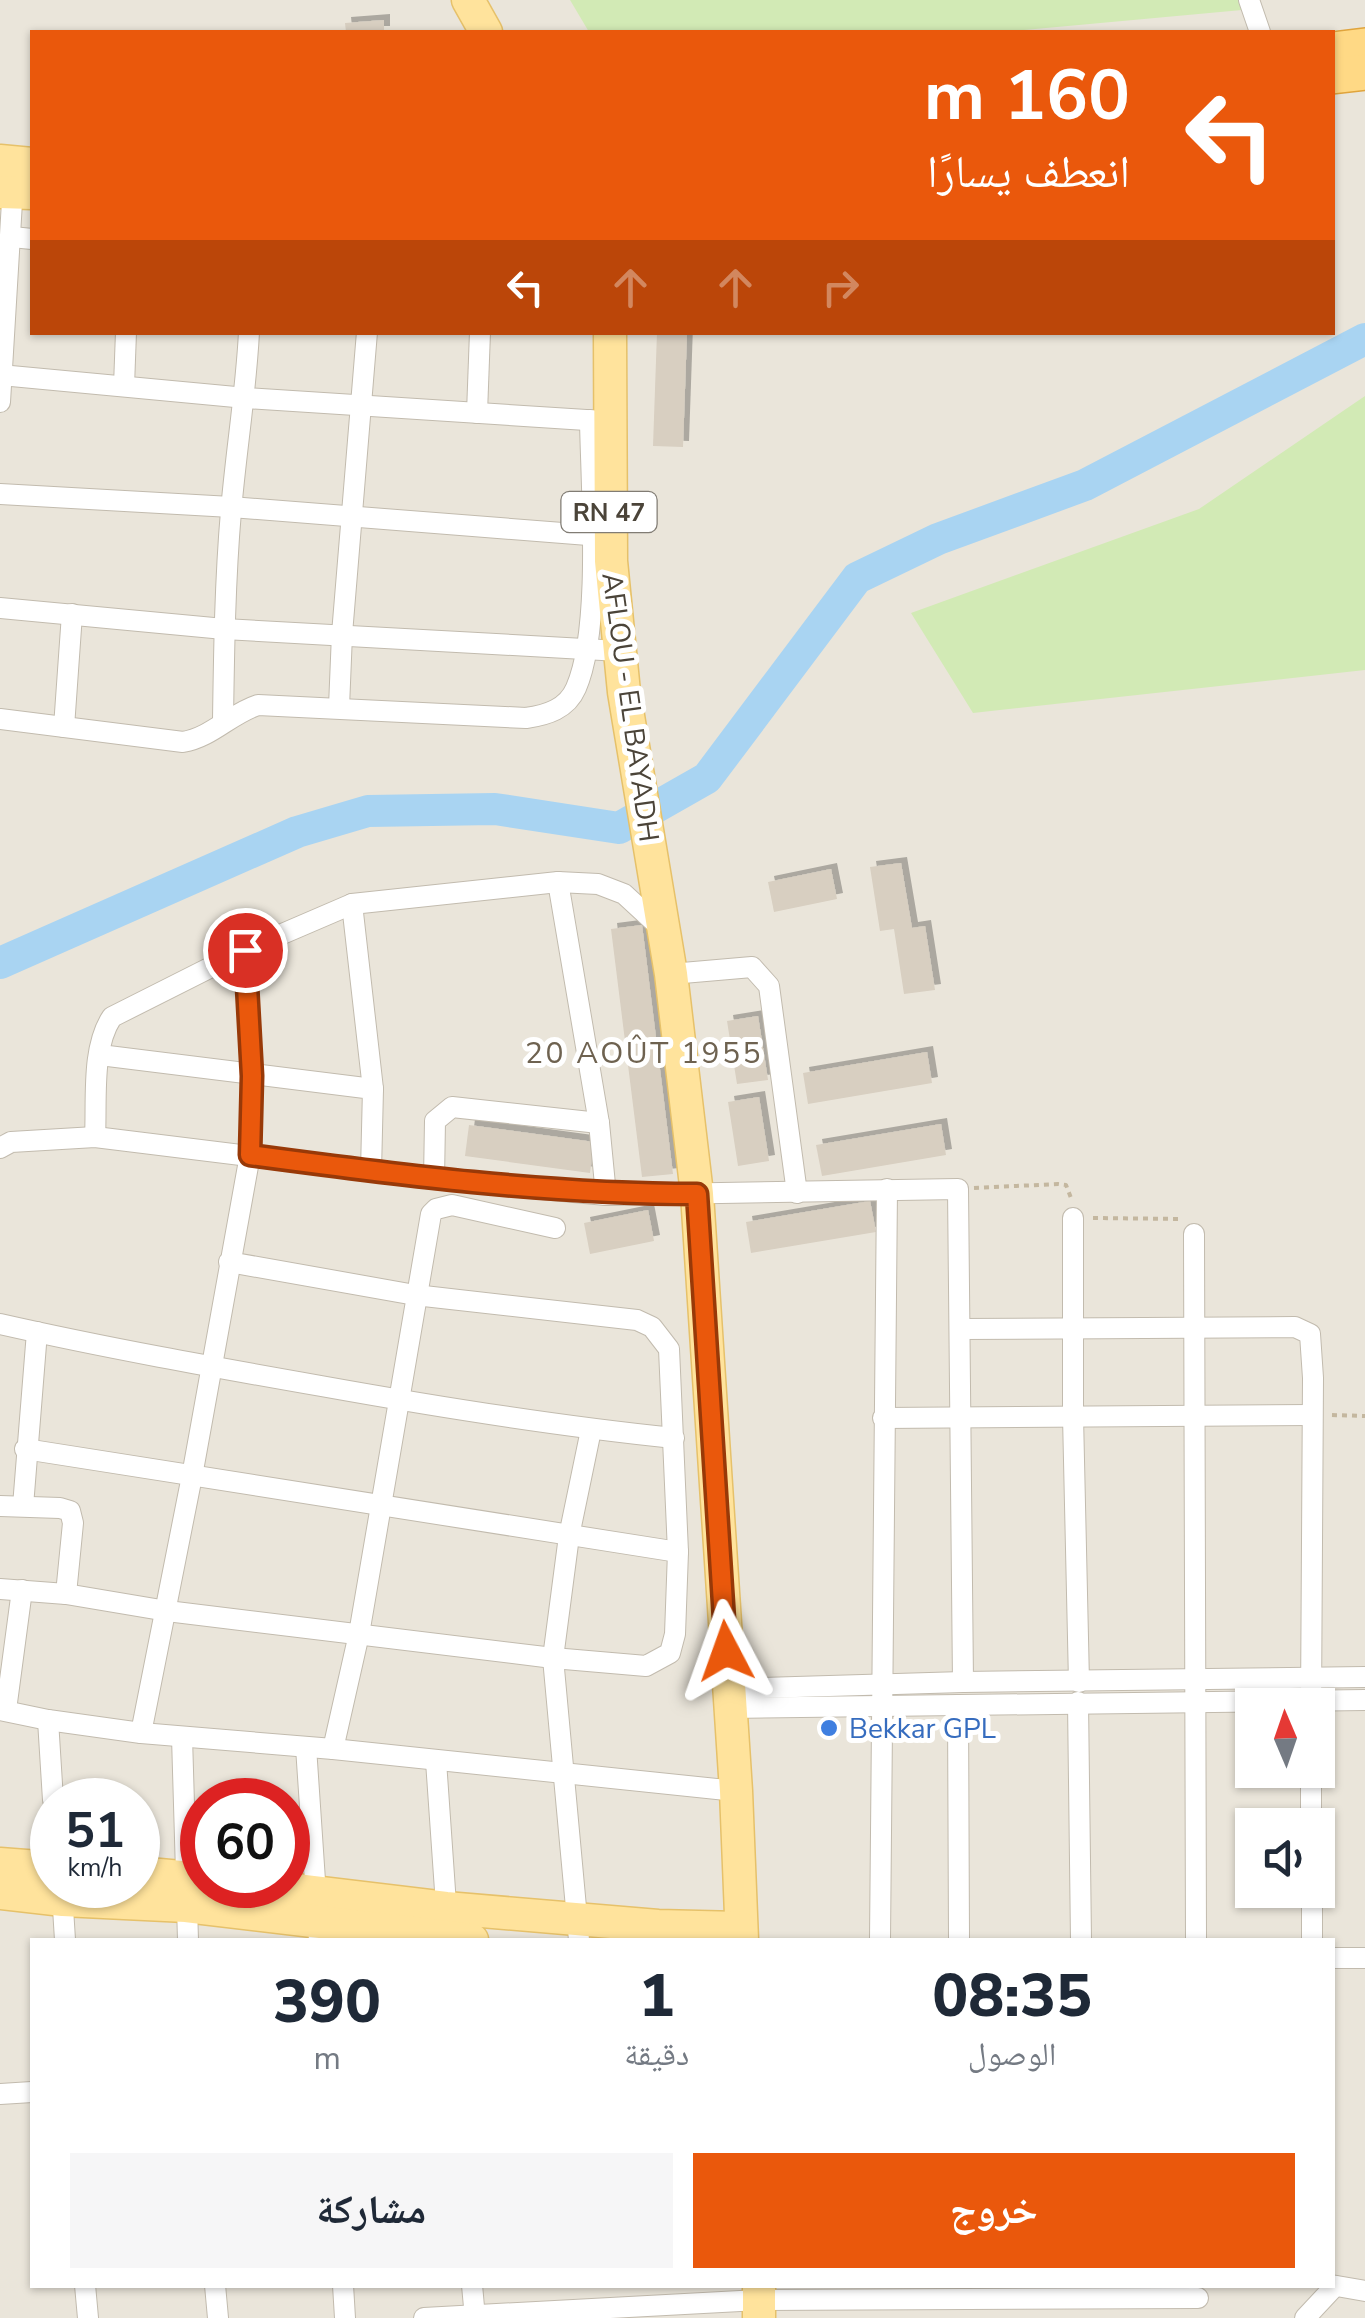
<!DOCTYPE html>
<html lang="ar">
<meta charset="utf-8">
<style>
body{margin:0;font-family:"Nunito Sans","Noto Naskh Arabic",sans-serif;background:#f6f6f7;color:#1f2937;direction:rtl;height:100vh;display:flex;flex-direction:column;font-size:38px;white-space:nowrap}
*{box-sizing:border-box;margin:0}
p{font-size:32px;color:#747a83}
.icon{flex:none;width:55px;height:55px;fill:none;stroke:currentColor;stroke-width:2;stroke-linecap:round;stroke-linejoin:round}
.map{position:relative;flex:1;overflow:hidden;direction:ltr}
.details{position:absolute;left:30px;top:1938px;width:1305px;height:350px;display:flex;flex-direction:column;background:#fff;border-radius:0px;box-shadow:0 2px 8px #0004;direction:rtl}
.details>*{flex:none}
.banner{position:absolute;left:30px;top:30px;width:1305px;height:305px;border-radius:0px;box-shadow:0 2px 8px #0004;direction:rtl;background:#ea580c;color:#fff;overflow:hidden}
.needle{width:65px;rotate:358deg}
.tools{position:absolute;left:1235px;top:1688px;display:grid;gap:20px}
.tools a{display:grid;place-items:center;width:100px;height:100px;border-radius:0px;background:#fff;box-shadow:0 2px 8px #0004;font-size:50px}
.speed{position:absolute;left:30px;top:1778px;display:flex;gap:20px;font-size:50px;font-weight:700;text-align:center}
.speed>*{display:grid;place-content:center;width:130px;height:130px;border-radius:50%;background:#fff;box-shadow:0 2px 8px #0004;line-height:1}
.speed small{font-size:25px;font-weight:400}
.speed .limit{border:15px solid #d22;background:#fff;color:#111}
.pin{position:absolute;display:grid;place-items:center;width:85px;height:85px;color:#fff;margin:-42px;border:5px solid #fff;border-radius:50%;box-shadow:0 2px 10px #0007}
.me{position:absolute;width:110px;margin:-55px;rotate:356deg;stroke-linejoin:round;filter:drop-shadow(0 0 8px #0008)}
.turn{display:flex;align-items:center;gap:35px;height:210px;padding:0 40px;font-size:45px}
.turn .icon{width:130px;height:130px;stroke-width:2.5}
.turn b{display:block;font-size:70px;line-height:85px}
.lanes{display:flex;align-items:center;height:95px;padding:0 40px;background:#0003;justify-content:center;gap:50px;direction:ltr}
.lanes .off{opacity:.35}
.eta{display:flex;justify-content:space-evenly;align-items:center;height:170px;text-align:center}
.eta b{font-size:60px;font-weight:800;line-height:70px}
.primary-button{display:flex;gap:20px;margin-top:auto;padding:20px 40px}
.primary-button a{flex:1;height:115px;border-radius:0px;background:#ea580c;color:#fff;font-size:40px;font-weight:800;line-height:115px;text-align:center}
.primary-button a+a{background:#f6f6f7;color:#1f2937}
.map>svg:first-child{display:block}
.residential{fill:#eae5da;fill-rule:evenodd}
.green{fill:#d2eab5}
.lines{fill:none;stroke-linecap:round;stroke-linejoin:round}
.river{stroke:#a9d4f2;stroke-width:32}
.building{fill:#d8cfc1;filter:url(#shadow)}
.minor-casing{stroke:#c2bbae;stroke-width:22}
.primary-casing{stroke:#e6c16a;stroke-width:35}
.trunk-casing{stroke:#e0a43c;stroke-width:38}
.path{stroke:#c4b79f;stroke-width:4;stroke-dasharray:5 5;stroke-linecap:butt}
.minor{stroke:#fff;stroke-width:20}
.primary{stroke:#ffe39c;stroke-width:32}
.trunk{stroke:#ffd985;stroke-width:35}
.route-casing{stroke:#983908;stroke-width:25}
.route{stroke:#ea580c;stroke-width:18}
.shop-dot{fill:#3f7fe0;stroke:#fff;stroke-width:4}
.labels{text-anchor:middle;stroke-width:10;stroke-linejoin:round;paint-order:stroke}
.shield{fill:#fff;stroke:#817c74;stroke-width:2.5}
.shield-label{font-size:25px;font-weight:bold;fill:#4b4439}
.street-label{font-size:28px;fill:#4b4439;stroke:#fff}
.shop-label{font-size:28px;fill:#366cbe;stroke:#fff;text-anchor:start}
.neighbourhood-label{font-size:30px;letter-spacing:2.5px;fill:#6e6250;stroke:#fff}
</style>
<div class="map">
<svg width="1365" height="2318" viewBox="0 0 1365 2318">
<defs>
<filter id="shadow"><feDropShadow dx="6" dy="-6" stdDeviation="0" flood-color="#0004"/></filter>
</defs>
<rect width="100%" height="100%" fill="#f6f3ec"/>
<path class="residential" d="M0,0H1365V2318H0ZM32,32H1332V332H32ZM1252,1705H1318V1770H1252ZM52,1800H138V1885H52ZM202,1800H288V1885H202ZM1252,1825H1318V1890H1252ZM32,1940H1332V2285H32Z"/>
<g class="green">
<path d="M570,0H1240L1242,10L1001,32H589Z"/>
<path d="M1365,396V670L973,713L911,613L1199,509Z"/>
</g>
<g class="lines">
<path class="river" d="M0,963L297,832L368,811L495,809L619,828L707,778L857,578L938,539L1085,485L1365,339"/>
</g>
<g class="building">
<path d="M384,20V32H346L345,23Z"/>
<path d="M657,332H687L683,447L653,446Z"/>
<path d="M901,863L912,928L925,926L935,990L904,994L894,929L880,931L870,867Z"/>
<path d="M831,869L837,899L774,912L768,882Z"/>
<path d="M642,925L673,1174L642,1177L611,929Z"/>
<path d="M758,1016L768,1080L737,1084L727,1021Z"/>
<path d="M927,1052L932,1083L808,1104L803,1073Z"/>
<path d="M759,1097L769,1161L738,1166L728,1102Z"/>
<path d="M941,1124L946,1155L822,1176L816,1145Z"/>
<path d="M469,1125L594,1142L590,1173L465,1156Z"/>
<path d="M870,1201L876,1232L751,1253L746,1222Z"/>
<path d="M648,1210L654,1241L590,1254L584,1223Z"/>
</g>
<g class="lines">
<defs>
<g id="minor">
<path d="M1249,0L1260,32"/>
<path d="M12,237L32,239"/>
<path d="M0,375L246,398L602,421"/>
<path d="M124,386L126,332"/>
<path d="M0,402L13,185"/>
<path d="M477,413L480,332"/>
<path d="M0,494L231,507L601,536"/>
<path d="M0,608L224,629L620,651"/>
<path d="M339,707L342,634L367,332"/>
<path d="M0,719L183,742C212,737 230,714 258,705L526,718C547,715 567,709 576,688C602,629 591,487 590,420"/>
<path d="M223,721C224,650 225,581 231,511C236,451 246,392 249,332"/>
<path d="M64,727L72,614"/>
<path d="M558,882L599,1123L606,1195"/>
<path d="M352,904L373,1089"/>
<path d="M671,974L752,967L769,986L797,1193"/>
<path d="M100,1055L373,1089L371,1171"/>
<path d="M95,1137C97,1101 91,1048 112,1017L245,950L352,904L558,882L598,884L624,894L663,930"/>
<path d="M0,1148L11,1142L95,1137L434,1179L606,1195L958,1189L963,1682"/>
<path d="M434,1179L435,1121L452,1107L599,1123"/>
<path d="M1073,1218V1416L1079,1682"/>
<path d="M1194,1234L1196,1940"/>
<path d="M0,1324C106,1348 213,1367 321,1386C438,1407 555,1426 674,1438"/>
<path d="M961,1329L1295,1327L1310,1334L1313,1378L1311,1705"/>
<path d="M883,1418L1312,1415"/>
<path d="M25,1449L678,1552"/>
<path d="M0,1506L60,1508L70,1511L73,1523L66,1594"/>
<path d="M23,1506L37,1332"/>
<path d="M0,1589L66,1594L167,1611L553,1658L646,1666L670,1653L675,1634L678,1552L669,1349L652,1327L637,1320L415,1295L229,1262"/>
<path d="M729,1689L963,1682L1365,1677"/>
<path d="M1078,1702L1081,1940"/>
<path d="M958,1705L959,1940"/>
<path d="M730,1708L1365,1700"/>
<path d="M0,1710L48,1720L141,1733L333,1749L736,1791"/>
<path d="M6,1710L22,1590"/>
<path d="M48,1720L53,1800"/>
<path d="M141,1733L192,1476L250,1155L251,1076L245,950"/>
<path d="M182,1737L188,1940"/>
<path d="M306,1747L319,1940"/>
<path d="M333,1749L359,1634L431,1214L436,1209L452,1205L555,1228"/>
<path d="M436,1761L447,1919"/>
<path d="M1311,1770V1825"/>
<path d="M1312,1890V1940"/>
<path d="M62,1892L65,1940"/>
<path d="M579,1940L553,1658L569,1536L591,1430"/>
<path d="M880,1940L887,1189"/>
<path d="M1332,1958H1365"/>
<path d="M0,2094L32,2092"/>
<path d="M85,2285L88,2318"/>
<path d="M215,2285L218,2318"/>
<path d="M343,2285L345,2318"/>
<path d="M472,2285L475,2318"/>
<path d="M1331,2285L1365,2291"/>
<path d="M424,2318L759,2300L1198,2298"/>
<path d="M1305,2318L1335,2286"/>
</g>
<g id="primary">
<path d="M468,0L486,32"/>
<path d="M0,161L32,164"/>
<path d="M0,192L32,193"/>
<path d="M610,332L611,561L624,692L671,974L697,1194L736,1791L742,1940"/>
<path d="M0,1864L52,1868"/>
<path d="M138,1873L202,1879"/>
<path d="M254,1885L446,1908L658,1926L740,1928"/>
<path d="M0,1893L63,1900L186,1906L472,1940"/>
<path d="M759,2285V2318"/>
</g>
<g id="trunk">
<path d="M1332,50L1365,46"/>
<path d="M1332,76L1365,72"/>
</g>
</defs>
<use href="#minor" class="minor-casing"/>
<use href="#primary" class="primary-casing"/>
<use href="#trunk" class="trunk-casing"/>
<g class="path">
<path d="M974,1188L1058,1184L1066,1185L1071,1198"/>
<path d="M1093,1218L1183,1219"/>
<path d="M1332,1415L1365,1416"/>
</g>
<use href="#minor" class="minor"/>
<use href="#primary" class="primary"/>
<use href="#trunk" class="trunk"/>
</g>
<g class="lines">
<defs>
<path id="route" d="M245,950L252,1076L250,1155C399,1175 547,1194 697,1194L726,1651"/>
</defs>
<use href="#route" class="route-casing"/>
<use href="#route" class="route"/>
</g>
<circle class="shop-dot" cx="829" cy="1728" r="10"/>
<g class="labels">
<rect class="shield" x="561.5" y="492" width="95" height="40" rx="8"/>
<g class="shield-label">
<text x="609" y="521">RN 47</text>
</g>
<g class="street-label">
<text transform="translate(631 707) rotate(82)" y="10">AFLOU - EL BAYADH</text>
</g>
<g class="shop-label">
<text x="849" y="1738">Bekkar GPL</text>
</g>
<g class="neighbourhood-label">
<text x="644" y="1063">20 AOÛT 1955</text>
</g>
</g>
</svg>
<div class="tools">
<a><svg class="needle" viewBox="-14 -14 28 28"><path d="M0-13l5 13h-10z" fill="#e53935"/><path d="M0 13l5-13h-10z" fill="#747a83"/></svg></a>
<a><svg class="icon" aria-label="sound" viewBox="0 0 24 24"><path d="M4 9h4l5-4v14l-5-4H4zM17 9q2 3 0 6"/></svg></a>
</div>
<div class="speed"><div>51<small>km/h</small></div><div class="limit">60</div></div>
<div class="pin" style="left:245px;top:950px;background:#d93025"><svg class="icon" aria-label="arrive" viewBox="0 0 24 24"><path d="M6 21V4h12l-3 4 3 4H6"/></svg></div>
<svg class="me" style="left:726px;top:1651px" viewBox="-20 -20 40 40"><path d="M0-17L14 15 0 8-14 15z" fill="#ea580c" stroke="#fff" stroke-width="4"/></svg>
<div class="banner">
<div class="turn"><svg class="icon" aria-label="left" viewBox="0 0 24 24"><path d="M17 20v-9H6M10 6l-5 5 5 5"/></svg><div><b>160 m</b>انعطف يسارًا</div></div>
<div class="lanes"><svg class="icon" aria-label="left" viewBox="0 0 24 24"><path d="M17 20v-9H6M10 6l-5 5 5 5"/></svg><svg class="icon off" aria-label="ahead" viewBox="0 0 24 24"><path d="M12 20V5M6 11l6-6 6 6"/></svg><svg class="icon off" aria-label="ahead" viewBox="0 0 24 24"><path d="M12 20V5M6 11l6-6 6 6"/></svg><svg class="icon off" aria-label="right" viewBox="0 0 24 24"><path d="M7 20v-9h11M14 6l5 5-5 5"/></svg></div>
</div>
<section class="details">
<div class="eta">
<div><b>08:35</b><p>الوصول</p></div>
<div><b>1</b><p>دقيقة</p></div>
<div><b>390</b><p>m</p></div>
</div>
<div class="primary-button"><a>خروج</a><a>مشاركة</a></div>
</section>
</div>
